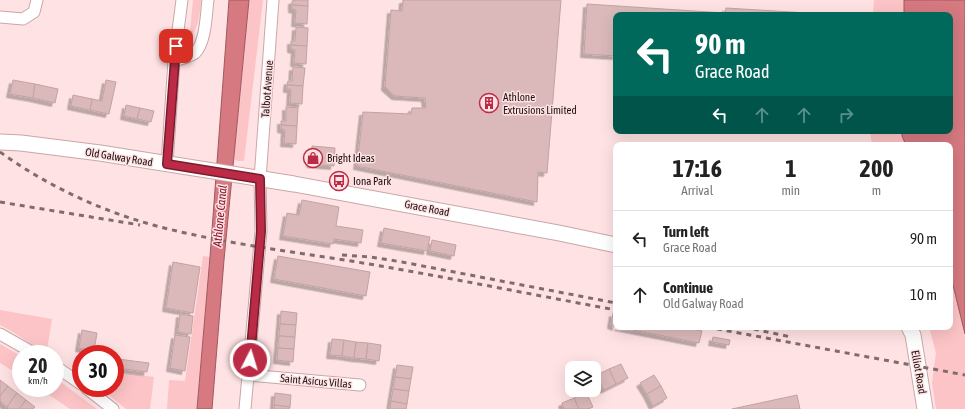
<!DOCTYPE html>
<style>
body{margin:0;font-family:"Asap Condensed",sans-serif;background:#f6f6f6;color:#222;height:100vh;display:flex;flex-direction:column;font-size:15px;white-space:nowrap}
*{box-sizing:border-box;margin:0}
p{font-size:13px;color:#767676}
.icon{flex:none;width:22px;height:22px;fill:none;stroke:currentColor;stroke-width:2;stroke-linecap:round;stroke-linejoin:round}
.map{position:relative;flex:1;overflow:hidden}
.drawer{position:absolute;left:613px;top:142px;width:340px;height:188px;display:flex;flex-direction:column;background:#fff;border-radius:8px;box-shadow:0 4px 16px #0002}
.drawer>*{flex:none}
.top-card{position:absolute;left:613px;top:12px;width:340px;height:122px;border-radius:8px;box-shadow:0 4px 16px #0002;background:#00695c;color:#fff;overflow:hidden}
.fabs{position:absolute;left:565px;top:361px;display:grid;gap:8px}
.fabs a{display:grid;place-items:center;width:36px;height:36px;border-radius:8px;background:#fff;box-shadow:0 4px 16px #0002;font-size:20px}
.speed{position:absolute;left:12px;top:345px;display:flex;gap:8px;font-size:20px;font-weight:700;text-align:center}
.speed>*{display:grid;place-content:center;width:52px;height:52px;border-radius:50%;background:#fff;box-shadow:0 4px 16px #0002;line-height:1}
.speed small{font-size:10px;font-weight:400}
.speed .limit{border:6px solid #d22;background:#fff;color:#111}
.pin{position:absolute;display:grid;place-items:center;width:34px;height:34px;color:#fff;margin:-17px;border-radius:8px;box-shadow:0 2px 6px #0006}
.me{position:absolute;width:44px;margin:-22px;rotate:5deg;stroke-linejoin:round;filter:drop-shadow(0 0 3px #0008)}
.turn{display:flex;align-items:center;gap:14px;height:84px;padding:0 16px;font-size:18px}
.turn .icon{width:52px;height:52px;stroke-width:2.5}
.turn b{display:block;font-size:28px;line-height:34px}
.lanes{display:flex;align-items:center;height:38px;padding:0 16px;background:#0003;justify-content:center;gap:20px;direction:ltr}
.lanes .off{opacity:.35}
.eta{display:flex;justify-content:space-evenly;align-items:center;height:68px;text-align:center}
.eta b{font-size:24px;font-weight:700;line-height:28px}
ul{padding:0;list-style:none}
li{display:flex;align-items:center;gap:12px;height:56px;padding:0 16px;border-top:1px solid #e0e0e0}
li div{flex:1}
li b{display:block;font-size:15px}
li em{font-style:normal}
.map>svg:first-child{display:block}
.green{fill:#fcc4c6}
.water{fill:#d67980;stroke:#9e5a5f}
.building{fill:#dbb9ba;stroke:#c3a2a3;filter:url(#shadow)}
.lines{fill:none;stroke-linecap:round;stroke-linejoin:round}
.street-casing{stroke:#c9a7a8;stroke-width:13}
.secondary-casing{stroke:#c9a7a8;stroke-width:17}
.street{stroke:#fff;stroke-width:11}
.secondary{stroke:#fff;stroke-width:15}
.rail{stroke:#806c6d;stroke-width:3;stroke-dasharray:5 5;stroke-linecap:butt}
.route-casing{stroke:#7a1c2e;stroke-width:10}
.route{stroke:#bc2b46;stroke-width:7}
.labels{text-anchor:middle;stroke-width:3;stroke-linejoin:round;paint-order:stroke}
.street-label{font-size:11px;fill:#1c1011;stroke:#ffe2e3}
.poi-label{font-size:11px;fill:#1c1011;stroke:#ffe2e3;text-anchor:start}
.water-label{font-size:12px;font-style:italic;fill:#7f0b28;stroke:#ffe2e3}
</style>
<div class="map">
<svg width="965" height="409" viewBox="0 0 965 409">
<defs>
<filter id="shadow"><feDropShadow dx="-3.5" dy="3.5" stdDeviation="0" flood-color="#0004"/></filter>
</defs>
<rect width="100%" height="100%" fill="#ffe2e3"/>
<g class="green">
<path d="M193,0H201C200,16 198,28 189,41Z"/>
<path d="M249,0H263L244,161H238L234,159Z"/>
<path d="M874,0H904V15H873Z"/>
<path d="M870,131H902V136L906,145H872Z"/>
<path d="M203,256L210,257L197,409H167L169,380L185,381Z"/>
<path d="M950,273L965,334V409H936L932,383L936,353L929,327H950Z"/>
<path d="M0,310L52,319L47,350L45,352L39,350L13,332L0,325Z"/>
<path d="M0,344L21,356V376L0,363Z"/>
<path d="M115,372L154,377L150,409H126L100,388H115Z"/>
<path d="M55,378L97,409H70L39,388H55Z"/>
</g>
<g class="water">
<path d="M229,0H249L224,260L212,409H197L210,257Z"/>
<path d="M904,0H965V334L950,273V145H906L902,136V131H950V15H904Z"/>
</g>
<g class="building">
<path d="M296,0H308V6L292,5V1Z"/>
<path d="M403,0H561L547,173L538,172L537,202L357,166L363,112L411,114L412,108H426L425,98L395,96L385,87L391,10L402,11Z"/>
<path d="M587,4L725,13V15H616V56L584,54Z"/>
<path d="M292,5L308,6L307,24L295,23L296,10L292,9Z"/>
<path d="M726,8L840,15H725Z"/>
<path d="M296,27L308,28L307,46L291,45V41H295Z"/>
<path d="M291,45L307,46L306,64L294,63L295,50L291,49Z"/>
<path d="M293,67L305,68L303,86L287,85L288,81H292Z"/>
<path d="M13,80L35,84L33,98L10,94Z"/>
<path d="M106,80L116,82L109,114L90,110L92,99L102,101Z"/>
<path d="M35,84L58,89L55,103L33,98Z"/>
<path d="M287,85L303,86L302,104L290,103L291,89H287Z"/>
<path d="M73,95L92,99L90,110L71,106Z"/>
<path d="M126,105L140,108L137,119L124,116Z"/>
<path d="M286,107L298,108L297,126L281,125V121H286Z"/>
<path d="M140,108L154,111L151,122L137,119Z"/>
<path d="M281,125L297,126L296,144L284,143L285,130L281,129Z"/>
<path d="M312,146L335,148L334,166L310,164Z"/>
<path d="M302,200L339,207L336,226L363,230L361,243L334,239L333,244L283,236L287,213L299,215Z"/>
<path d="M384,228L430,237L427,251L381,243Z"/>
<path d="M432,240L456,245L454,256L430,251Z"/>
<path d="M278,256L370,272L366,296L274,279Z"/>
<path d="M173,262L200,267L193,313L166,308Z"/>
<path d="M281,311L297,313L296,325L280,324Z"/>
<path d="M613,313L616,314V327L611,325Z"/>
<path d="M180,314L193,316L191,334L178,332Z"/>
<path d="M280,324L296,325L295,337L279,336Z"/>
<path d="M618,327H684L702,331L699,343Z"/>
<path d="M82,330L97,333L94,351L79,348Z"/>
<path d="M175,335L190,337L185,371L170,368Z"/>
<path d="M279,336L295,337L294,349L278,348Z"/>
<path d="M713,337L730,340L729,345L712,342Z"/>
<path d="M332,339L344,340L342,356L330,355Z"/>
<path d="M344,340L356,342L354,358L342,356Z"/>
<path d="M356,342L368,343L366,359L354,358Z"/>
<path d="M368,343L381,345L379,361L366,359Z"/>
<path d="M278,348L294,349L293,362L277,360Z"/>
<path d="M118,359L149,363L147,372L117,368Z"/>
<path d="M621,364L628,378L616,384L609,369Z"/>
<path d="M397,365L413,367L411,379L395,377Z"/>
<path d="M609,369L616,384L604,390L597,375Z"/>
<path d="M654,375L661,386L647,394L640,383Z"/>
<path d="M395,377L411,379L409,391L393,389Z"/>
<path d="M0,380L8,386L0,396Z"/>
<path d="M8,386L17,393L7,407L0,401V396Z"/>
<path d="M661,386L667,398L653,406L647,394Z"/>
<path d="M393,389L409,391L407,404L391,401Z"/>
<path d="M586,392L593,407L588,409H579L574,398Z"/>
<path d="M17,393L26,400L19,409H10L7,407Z"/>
<path d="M275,393L291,395L290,407L274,405Z"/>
<path d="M797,395L800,409H732Z"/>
<path d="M574,398L579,409H564L562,403Z"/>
<path d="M26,400L35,407L33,409H19Z"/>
<path d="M391,401L407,404L406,409H390Z"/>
<path d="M274,405L290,407L289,409H274Z"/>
</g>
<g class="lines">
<defs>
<g id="street">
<path d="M0,17L23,19L34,12L37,0"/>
<path d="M174,61C180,59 190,57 195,53C206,42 206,15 208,0"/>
<path d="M167,164L174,61L182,0"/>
<path d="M0,334L35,354"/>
<path d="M55,366L81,384"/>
<path d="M248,375L360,385"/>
<path d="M86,388L113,409"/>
<path d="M245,409L261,231L260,179L273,0"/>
</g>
<g id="secondary">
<path d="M0,142L21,143L100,153L294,184L559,233L616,245"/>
<path d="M909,327L913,335L925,409"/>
</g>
</defs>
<use href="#street" class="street-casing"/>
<use href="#secondary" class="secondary-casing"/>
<use href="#street" class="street"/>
<use href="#secondary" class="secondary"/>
<g class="rail">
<path d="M0,152C46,185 99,210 153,225C223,244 298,252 369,264C451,278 534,295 616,310"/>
<path d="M0,202L140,225"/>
<path d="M342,255L371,257L402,262L616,303"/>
<path d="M707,327L965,375"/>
<path d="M744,327L791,337"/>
</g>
</g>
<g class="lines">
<defs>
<path id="route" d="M176,46L167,164L260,179L261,231L250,360"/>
</defs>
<use href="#route" class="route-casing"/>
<use href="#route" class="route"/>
</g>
<defs>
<symbol id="building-ring" viewBox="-11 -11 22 22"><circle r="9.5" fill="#ffe2e3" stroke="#bc2b46" stroke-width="1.5"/><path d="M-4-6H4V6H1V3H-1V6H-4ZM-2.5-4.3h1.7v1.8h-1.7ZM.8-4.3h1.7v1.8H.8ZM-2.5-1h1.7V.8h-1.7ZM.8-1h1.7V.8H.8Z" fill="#bc2b46"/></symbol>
<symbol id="shop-ring" viewBox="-11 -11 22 22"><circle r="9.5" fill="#ffe2e3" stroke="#bc2b46" stroke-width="1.5"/><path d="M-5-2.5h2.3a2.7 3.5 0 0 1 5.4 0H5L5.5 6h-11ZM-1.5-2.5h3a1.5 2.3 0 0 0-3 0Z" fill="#bc2b46"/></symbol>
<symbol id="bus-ring" viewBox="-11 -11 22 22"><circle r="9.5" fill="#ffe2e3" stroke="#bc2b46" stroke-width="1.5"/><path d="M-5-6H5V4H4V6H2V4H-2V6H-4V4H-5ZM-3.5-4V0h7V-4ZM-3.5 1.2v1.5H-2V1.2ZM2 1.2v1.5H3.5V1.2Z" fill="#bc2b46"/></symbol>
</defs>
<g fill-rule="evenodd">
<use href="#building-ring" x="478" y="92" width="22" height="22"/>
<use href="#shop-ring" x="302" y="147" width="22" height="22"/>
<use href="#bus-ring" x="328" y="170" width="22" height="22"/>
</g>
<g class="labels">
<g class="street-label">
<text transform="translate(267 89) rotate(-86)" y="4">Talbot Avenue</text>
<text transform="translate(119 157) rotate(9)" y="4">Old Galway Road</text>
<text transform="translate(427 208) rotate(11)" y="4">Grace Road</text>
<text transform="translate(919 372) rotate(80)" y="4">Elliot Road</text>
<text transform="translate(316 381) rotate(5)" y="4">Saint Asicus Villas</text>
</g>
<g class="poi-label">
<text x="503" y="101">Athlone<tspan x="503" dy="13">Extrusions Limited</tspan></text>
<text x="327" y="162">Bright Ideas</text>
<text x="353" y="185">Iona Park</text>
</g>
<g class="water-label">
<text transform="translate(220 216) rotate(-85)" y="4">Athlone Canal</text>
</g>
</g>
</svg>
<div class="fabs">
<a><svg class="icon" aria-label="layers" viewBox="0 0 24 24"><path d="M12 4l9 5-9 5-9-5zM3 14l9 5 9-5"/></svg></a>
</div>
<div class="speed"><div>20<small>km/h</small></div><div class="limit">30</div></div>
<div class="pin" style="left:176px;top:46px;background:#d93025"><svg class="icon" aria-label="arrive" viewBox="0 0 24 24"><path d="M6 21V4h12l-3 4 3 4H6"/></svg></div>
<svg class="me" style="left:250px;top:360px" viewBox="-20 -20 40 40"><circle r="17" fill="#bc2b46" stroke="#fff" stroke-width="3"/><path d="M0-11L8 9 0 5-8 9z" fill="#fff"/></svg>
<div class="top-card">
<div class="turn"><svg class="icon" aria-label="left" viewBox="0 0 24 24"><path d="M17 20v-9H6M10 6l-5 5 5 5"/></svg><div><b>90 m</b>Grace Road</div></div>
<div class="lanes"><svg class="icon" aria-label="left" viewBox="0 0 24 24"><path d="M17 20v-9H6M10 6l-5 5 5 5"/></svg><svg class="icon off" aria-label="ahead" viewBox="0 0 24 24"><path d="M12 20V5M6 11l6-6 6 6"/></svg><svg class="icon off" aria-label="ahead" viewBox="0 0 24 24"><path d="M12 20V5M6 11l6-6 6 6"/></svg><svg class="icon off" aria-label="right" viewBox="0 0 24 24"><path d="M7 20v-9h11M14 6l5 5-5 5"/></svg></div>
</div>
<section class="drawer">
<div class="eta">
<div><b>17:16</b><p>Arrival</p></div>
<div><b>1</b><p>min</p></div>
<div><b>200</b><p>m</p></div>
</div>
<ul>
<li><svg class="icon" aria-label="left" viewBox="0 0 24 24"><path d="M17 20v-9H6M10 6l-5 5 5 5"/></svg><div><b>Turn left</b><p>Grace Road</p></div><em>90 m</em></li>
<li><svg class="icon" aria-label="ahead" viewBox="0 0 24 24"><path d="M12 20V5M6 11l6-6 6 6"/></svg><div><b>Continue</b><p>Old Galway Road</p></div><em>10 m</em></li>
</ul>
</section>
</div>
